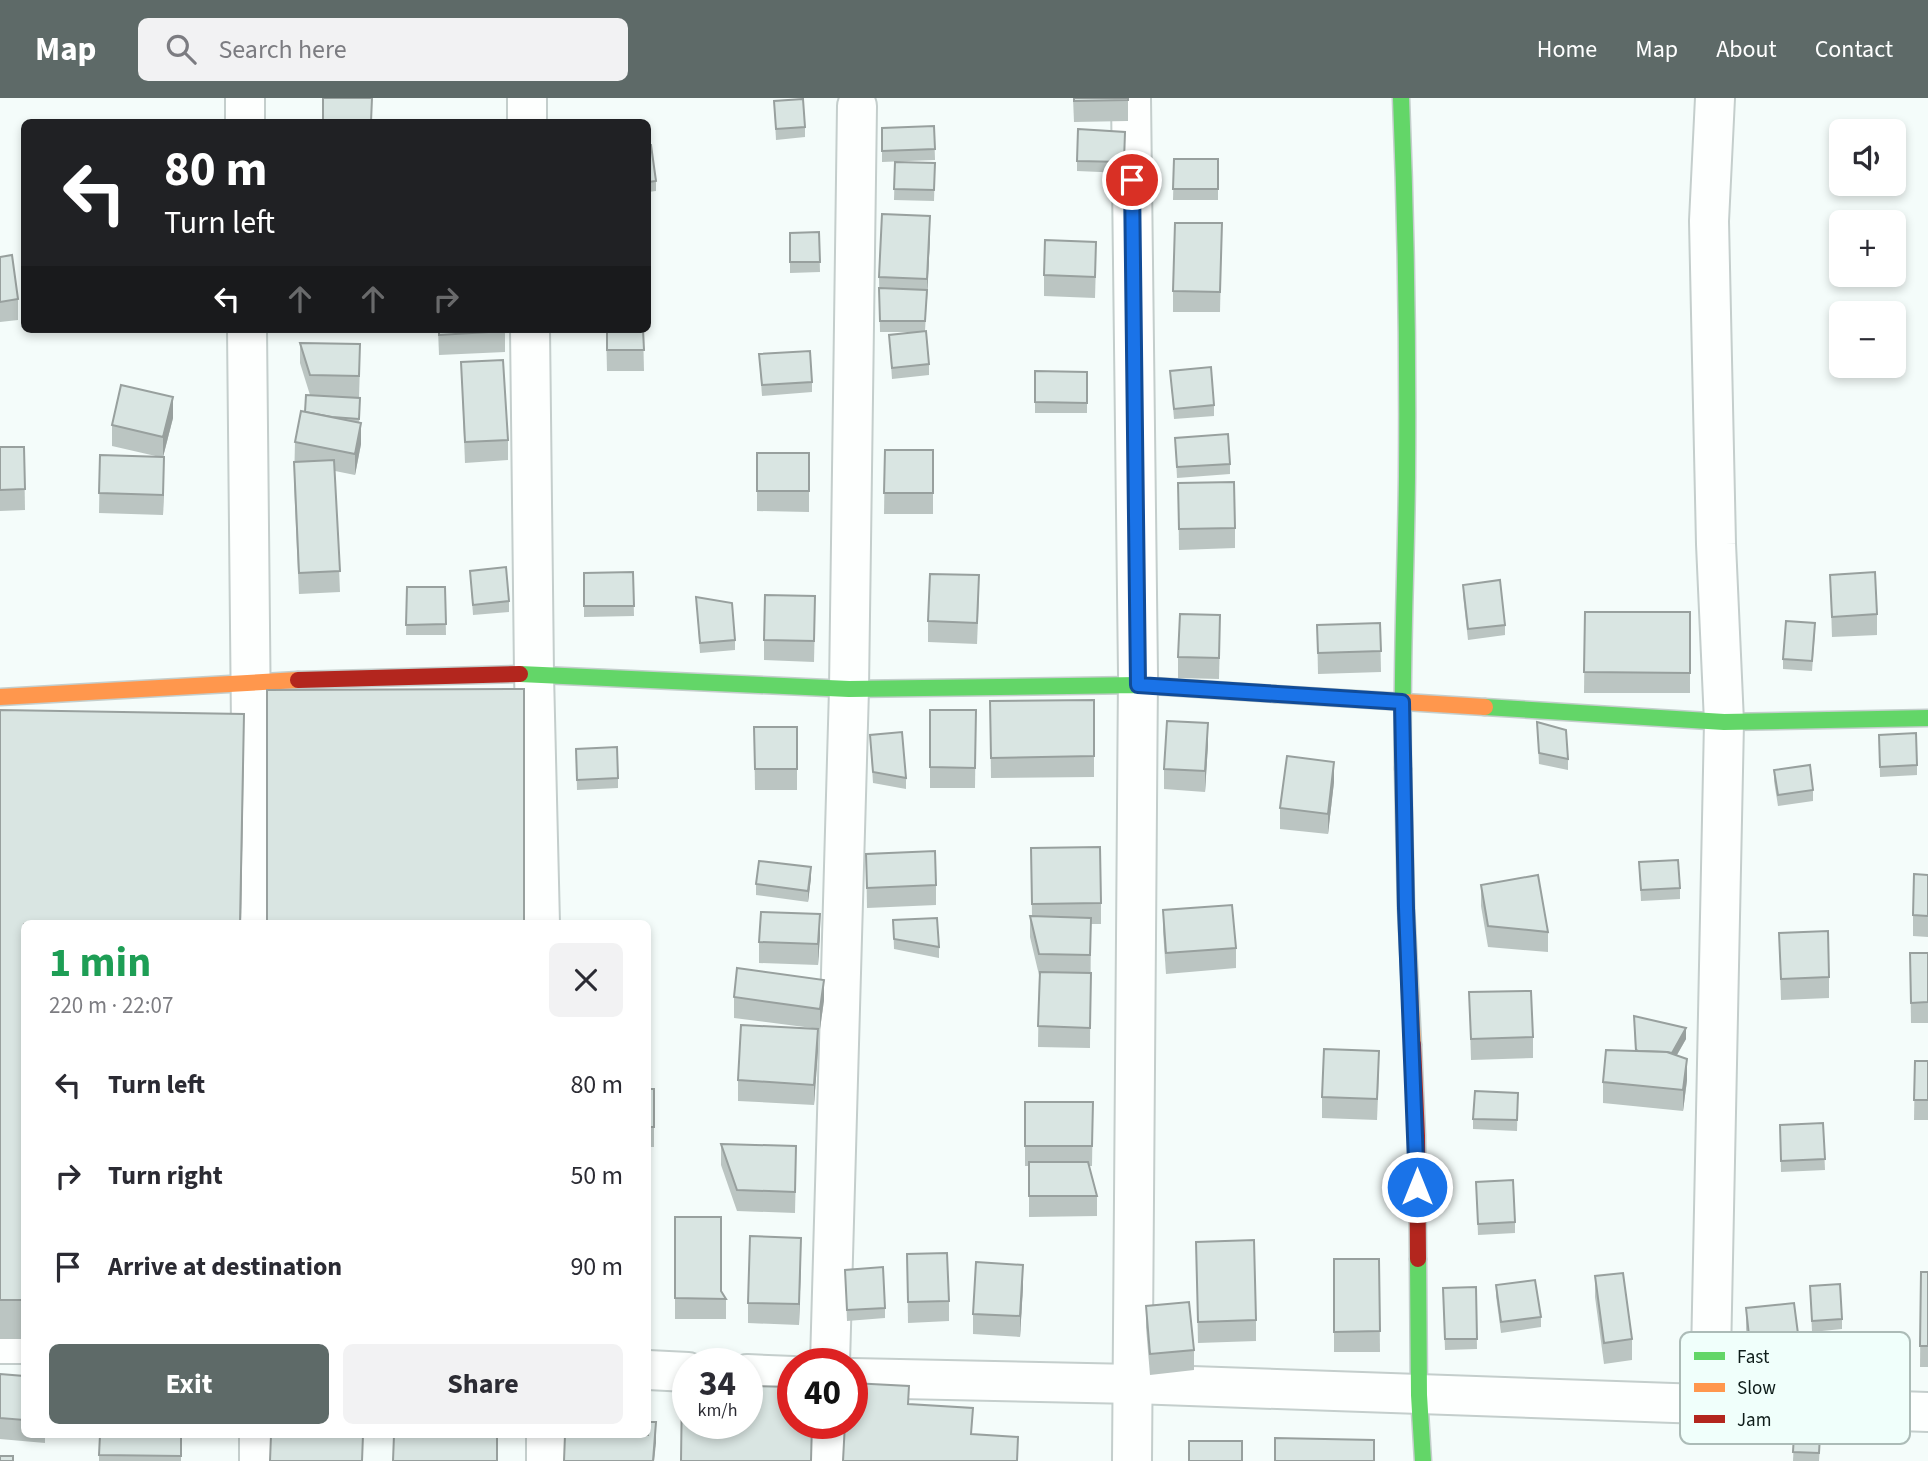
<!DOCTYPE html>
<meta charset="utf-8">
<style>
body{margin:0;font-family:"Source Sans 3",sans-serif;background:#f2f2f3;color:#2b2b33;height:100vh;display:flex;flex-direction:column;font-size:26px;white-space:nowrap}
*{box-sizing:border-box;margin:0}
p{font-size:23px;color:#7c7c81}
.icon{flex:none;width:38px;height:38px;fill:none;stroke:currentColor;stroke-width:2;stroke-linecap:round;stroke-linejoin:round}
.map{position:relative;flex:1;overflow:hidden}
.details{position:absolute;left:21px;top:822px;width:630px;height:518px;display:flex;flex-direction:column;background:#fff;border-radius:10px;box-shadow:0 4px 10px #0003}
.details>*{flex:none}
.hud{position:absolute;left:21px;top:21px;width:630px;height:214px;border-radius:10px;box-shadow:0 4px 10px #0003;background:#202124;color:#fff;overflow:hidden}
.buttons{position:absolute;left:1829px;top:21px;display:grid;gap:14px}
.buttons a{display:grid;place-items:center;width:77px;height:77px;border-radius:10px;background:#fff;box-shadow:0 4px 10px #0003;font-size:35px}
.speed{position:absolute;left:672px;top:1250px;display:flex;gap:14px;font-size:35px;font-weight:700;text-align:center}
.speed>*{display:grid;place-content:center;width:91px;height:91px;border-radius:50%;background:#fff;box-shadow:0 4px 10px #0003;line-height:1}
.speed small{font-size:18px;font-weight:400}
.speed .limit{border:10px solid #d22;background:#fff;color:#111}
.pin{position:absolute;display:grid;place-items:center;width:60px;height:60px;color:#fff;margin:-30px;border:4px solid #fff;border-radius:50%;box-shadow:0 2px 7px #0007}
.me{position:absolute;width:77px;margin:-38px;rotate:0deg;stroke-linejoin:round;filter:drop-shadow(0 0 5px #0008)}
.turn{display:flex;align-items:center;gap:24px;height:147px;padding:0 28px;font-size:32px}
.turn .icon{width:91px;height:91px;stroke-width:2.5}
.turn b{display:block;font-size:49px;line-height:60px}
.lanes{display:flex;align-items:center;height:66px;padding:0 28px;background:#0003;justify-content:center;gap:35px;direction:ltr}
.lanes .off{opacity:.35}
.round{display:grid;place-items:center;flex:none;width:74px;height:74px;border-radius:10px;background:#f2f2f3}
.head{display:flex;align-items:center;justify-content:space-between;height:119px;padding:0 28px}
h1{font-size:42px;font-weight:700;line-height:52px;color:#1e9e55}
.primary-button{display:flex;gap:14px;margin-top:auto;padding:14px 28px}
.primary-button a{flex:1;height:80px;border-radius:10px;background:#5e6a68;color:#fff;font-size:28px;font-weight:700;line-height:80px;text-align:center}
.primary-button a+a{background:#f2f2f3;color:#2b2b33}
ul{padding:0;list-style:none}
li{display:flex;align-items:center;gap:21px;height:91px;padding:0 28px}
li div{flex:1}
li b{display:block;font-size:26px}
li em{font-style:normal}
header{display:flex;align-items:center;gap:42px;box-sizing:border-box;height:98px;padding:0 35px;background:#5e6a68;color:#fff}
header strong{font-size:33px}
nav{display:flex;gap:38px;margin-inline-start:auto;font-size:24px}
.search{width:490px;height:63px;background:#f2f2f3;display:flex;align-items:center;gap:18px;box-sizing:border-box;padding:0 24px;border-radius:10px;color:#7c7c81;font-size:26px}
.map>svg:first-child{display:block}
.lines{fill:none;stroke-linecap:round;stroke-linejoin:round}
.street-casing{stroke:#c4cecc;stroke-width:42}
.fast-casing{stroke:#c4cecc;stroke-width:19}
.slow-casing{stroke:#c4cecc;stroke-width:19}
.jam-casing{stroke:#c4cecc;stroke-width:19}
.street{stroke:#fdfffe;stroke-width:38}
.fast{stroke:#63d668;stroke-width:16}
.slow{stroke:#ff974d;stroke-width:16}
.jam{stroke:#b3261e;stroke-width:16}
.wall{fill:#bbc5c2}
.shaded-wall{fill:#98a09e}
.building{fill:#d9e5e2;stroke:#98a09e;stroke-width:2}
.route-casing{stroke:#114b97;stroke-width:18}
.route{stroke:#1a73e8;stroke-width:12}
.key{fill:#f0fffb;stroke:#acbbb7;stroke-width:2}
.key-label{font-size:19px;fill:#0e1c19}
</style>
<header>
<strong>Map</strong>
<div class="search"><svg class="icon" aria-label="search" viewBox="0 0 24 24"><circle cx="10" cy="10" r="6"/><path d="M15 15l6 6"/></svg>Search here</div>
<nav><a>Home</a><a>Map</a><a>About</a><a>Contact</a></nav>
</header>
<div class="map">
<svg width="1928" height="1363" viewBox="0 0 1928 1363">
<rect width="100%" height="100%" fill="#f4fcfa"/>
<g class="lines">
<defs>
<g id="street">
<path d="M245,0V24"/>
<path d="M527,0V24"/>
<path d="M1131,0L1138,577L1132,1363"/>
<path d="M247,231L253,826"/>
<path d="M530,231L534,576L540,826"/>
<path d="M0,1246H24"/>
<path d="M830,1265L849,591L857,8"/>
<path d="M648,1272L688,1274"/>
<path d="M747,1276L793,1278"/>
<path d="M852,1280L1134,1286L1928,1314"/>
<path d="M1710,1307L1724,624L1716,446L1709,123L1715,0"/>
<path d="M259,1363V1337"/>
<path d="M546,1363V1337"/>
<path d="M828,1363V1325"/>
</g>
<g id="fast">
<path d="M1401,0C1406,126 1408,252 1407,378C1406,476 1401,573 1403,671"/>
<path d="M520,576L849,591L1138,587L1275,596"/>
<path d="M1485,609L1724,624L1928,620"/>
<path d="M1418,1161L1419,1297L1423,1363"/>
</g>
<g id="slow">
<path d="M1275,596L1485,609"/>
<path d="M0,599L298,582"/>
<path d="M1403,671L1406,810L1413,947"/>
</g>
<g id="jam">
<path d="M298,582L520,576"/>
<path d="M1413,947L1417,1038L1418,1161"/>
</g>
</defs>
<use href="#street" class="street-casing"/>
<use href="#fast" class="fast-casing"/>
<use href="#slow" class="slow-casing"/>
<use href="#jam" class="jam-casing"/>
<use href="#street" class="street"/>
<use href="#fast" class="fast"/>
<use href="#slow" class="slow"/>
<use href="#jam" class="jam"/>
</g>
<g class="wall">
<path d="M1073,0L1128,2V23L1074,24Z"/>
<path d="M774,3L805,29V39L776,42Z"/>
<path d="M934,28L935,62L882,64V30Z"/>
<path d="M1125,34L1124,75L1077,73V63Z"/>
<path d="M648,47L656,83V93L648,94Z"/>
<path d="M1174,61H1218V102H1173Z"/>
<path d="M895,64L935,65L934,103L894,102Z"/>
<path d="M1222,125L1220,214H1173V193Z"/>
<path d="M819,134L820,174L790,175V135Z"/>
<path d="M930,139L925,233L929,266V277L892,281L889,237L924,234H880L879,179Z"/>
<path d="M0,159L18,201V222L0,224Z"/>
<path d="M1096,165L1095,200L1044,198V177Z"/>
<path d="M162,231H182V234Z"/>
<path d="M438,231H505V254L439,257Z"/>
<path d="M606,231H643L644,273H607Z"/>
<path d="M300,245L360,267L359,299H335L360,311L359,325L361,346L355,377L335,373L340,494L299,496L294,385L295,344L310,297L300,265Z"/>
<path d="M759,256L812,284V294L762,298Z"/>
<path d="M461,264L508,342V362L465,365Z"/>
<path d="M1035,273L1087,274V315H1035Z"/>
<path d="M1170,273L1214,307V318L1174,321Z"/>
<path d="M173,320L163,359L164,380L163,417L99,415L100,357L160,359L112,348V327Z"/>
<path d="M1175,340L1230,366V376L1177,380Z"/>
<path d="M0,349H24L25,412L0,413Z"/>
<path d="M885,352H933V416H884Z"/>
<path d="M757,355H809V414L757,413Z"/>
<path d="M1178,385L1235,430V450L1179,452Z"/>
<path d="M470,473L509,503V514L473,517Z"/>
<path d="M633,474L634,518L584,519V475Z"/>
<path d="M1830,477L1877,516V537L1832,539Z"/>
<path d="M1463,487L1505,527V537L1468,542L1463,497Z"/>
<path d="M407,489H445L446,537H406Z"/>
<path d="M979,498L977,546L928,544V523Z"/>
<path d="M696,499L735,542V552L700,555Z"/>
<path d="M1585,514H1690V595H1584Z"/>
<path d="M815,519L814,564L764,562V542Z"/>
<path d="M1380,525L1381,574L1318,576L1317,527Z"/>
<path d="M1815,535L1812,573L1783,571V561Z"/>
<path d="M1220,538L1219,581L1178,580V559Z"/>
<path d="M1094,602V679L991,680L990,603Z"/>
<path d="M0,612L244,655L241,826H24V1241H0Z"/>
<path d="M930,612H976L975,690H930Z"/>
<path d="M1537,624L1568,661V672L1539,666Z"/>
<path d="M754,629H797V692H755Z"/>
<path d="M870,637L906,680V691L873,685Z"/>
<path d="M1879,637L1917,667V677L1880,679Z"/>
<path d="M1208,646L1205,694L1164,691V671Z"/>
<path d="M576,651L618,680V690L577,692Z"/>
<path d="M1774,672L1813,692V703L1778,708L1774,683Z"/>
<path d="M1334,684L1328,736L1280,731V710Z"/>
<path d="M1031,750L1101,805V826H1091L1090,950L1038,949L1039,877L1030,839V818H1032Z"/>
<path d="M866,756L936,787V807L867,810Z"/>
<path d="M1639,764L1680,790V801L1641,803Z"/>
<path d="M1928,777V839L1913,838V817Z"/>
<path d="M811,780L808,804L756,797V786Z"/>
<path d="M1481,787L1548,834V854L1488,849L1481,808Z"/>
<path d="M1163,812L1236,850V870L1166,876L1163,833Z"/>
<path d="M893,822L939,849V860L894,851Z"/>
<path d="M1779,835L1829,879V900L1781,902Z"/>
<path d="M820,837L818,867L759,865V844Z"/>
<path d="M1910,855H1928V925H1911Z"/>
<path d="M1469,894L1533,939V960L1471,962Z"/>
<path d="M734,899L824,902L820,931L734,920Z"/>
<path d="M1634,918L1686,941L1677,957L1687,982L1683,1013L1603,1005V984L1635,953Z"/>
<path d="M818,952L814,1007L738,1003V982Z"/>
<path d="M1915,963H1928V1022H1914Z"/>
<path d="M1379,974L1377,1022L1322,1020V999Z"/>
<rect x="648" y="991" width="6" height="58"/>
<path d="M1518,995L1517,1033L1473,1031V1021Z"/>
<path d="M1025,1004H1093L1092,1068H1089L1097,1098V1118L1029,1119V1068H1025Z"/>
<path d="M1823,1025L1825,1072L1781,1074L1780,1027Z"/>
<path d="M721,1046L796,1069L795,1115L737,1113L721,1067Z"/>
<path d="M1476,1084L1515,1124V1135L1478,1137Z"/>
<path d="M675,1119L726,1201V1221H675Z"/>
<path d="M1196,1144L1256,1222V1243L1198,1245Z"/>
<path d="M907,1156L949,1203V1223L908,1225Z"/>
<path d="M801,1161L799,1227L748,1225V1205Z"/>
<path d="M1334,1161H1379L1380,1254H1334Z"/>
<path d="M845,1172L885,1210V1220L847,1223Z"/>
<path d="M1921,1174H1928V1269H1920Z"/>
<path d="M1595,1178L1632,1241V1262L1604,1266L1595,1199Z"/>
<path d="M1496,1187L1541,1219V1229L1501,1235L1496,1198Z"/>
<path d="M1023,1188L1020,1239L973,1236V1216Z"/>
<path d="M1810,1188L1842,1221V1231L1812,1234Z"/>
<path d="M1476,1189L1477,1251L1445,1252L1443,1190Z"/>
<path d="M1146,1208L1194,1252V1272L1150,1277L1146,1229Z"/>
<path d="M1746,1210L1801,1259V1280L1752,1285L1746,1231Z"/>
<path d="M0,1276L24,1278V1337H45V1345L0,1341Z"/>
<path d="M1795,1318L1821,1330L1819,1363H1793Z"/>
<path d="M181,1337V1363H99V1357Z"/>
</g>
<g class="shaded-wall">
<path d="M930,118V139L927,202V181Z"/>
<path d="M173,299V320L163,359V339Z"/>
<path d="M361,325V346L355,377V356Z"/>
<path d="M164,359V380L163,417V397Z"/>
<path d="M244,616L241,826H240Z"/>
<path d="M1208,625V646L1205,694V673Z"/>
<path d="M1334,664V684L1328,736V716Z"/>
<path d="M811,769V780L808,804V793Z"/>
<path d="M820,816V837L818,867V846Z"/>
<path d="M824,882V902L820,931V911Z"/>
<path d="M1686,930V941L1667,974V964Z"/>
<path d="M818,931V952L814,1007V987Z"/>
<path d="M1687,961V982L1683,1013V992Z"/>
<path d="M801,1140V1161L799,1227V1206Z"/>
<path d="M1023,1167V1188L1020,1239V1218Z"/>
<path d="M656,1324V1345L654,1363H653Z"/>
</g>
<g class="building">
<path d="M323,0H372L371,24H323Z"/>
<path d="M1074,0H1128V2L1074,3Z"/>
<path d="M803,1L805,29L776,31L774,3Z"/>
<path d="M934,28L935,51L882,53V30Z"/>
<path d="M1078,31L1125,34L1124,64L1077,63Z"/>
<path d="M648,47H651L656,83L648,84Z"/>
<path d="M1174,61H1218V91H1173Z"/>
<path d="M895,64L935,65L934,92L894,91Z"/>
<path d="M882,116L930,118L927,181L879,179Z"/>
<path d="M1175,125H1222L1220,194L1173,193Z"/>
<path d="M819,134L820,164H790V135Z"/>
<path d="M1045,142L1096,144L1095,179L1044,177Z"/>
<path d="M12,157L18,201L0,204V159Z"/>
<path d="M879,190L927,192L925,223H880Z"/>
<path d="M439,231H505V233L439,237Z"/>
<path d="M607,231H643L644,252H607Z"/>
<path d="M926,233L929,266L892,270L889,237Z"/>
<path d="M300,245L360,246L359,278L310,277Z"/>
<path d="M810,253L812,284L762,287L759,256Z"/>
<path d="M503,262L508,342L465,344L461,264Z"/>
<path d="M1211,269L1214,307L1174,311L1170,273Z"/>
<path d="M1035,273L1087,274V305L1035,304Z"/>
<path d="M121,287L173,299L163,339L112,327Z"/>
<path d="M306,297L360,300L359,321L332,319L305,314Z"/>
<path d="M301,313L361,325L355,356L295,344Z"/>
<path d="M1228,336L1230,366L1177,369L1175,340Z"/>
<path d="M0,349H24L25,391L0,392Z"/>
<path d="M885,352H933V395H884Z"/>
<rect x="757" y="355" width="52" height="38"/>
<path d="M100,357L164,359L163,397L99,395Z"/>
<path d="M334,362L340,473L299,475L294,364Z"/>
<path d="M1234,384L1235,430L1179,431L1178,385Z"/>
<path d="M506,469L509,503L473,507L470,473Z"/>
<path d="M633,474L634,508H584V475Z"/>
<path d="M1875,474L1877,516L1832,519L1830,477Z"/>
<path d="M930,476L979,477L977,525L928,523Z"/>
<path d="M1500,482L1505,527L1468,531L1463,487Z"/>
<path d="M407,489H445L446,526L406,527Z"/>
<path d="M765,497L815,498L814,543L764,542Z"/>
<path d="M696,499L732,505L735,542L700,545Z"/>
<path d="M1585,514H1690V575L1584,574Z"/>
<path d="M1180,516L1220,517L1219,560L1178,559Z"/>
<path d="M1786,523L1815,525L1812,563L1783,561Z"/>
<path d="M1380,525L1381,553L1318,555L1317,527Z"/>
<path d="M524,591V826H267V592Z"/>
<path d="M1094,602V658L991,660L990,603Z"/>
<path d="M0,612L244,616L240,826H24V1202H0Z"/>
<path d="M930,612H976L975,670L930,669Z"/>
<path d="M1167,623L1208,625L1205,673L1164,671Z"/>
<path d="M1537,624L1566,632L1568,661L1539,655Z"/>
<path d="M754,629H797V671H755Z"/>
<path d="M902,634L906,680L873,674L870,637Z"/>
<path d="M1916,635L1917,667L1880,669L1879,637Z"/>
<path d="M617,649L618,680L577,682L576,651Z"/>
<path d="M1287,658L1334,664L1328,716L1280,710Z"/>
<path d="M1810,667L1813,692L1778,697L1774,672Z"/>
<path d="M1100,749L1101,805L1032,806L1031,750Z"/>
<path d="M935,753L936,787L867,790L866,756Z"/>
<path d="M1678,762L1680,790L1641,792L1639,764Z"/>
<path d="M759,763L811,769L808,793L756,786Z"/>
<path d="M1914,776L1928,777V818L1913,817Z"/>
<path d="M1538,777L1548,834L1488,828L1481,787Z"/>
<path d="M1232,807L1236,850L1166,855L1163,812Z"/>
<path d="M761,814L820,816L818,846L759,844Z"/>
<path d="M1030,818L1091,820L1090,857L1039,856Z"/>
<path d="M937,820L939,849L894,841L893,822Z"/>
<path d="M1828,833L1829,879L1781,881L1779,835Z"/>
<path d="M1910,855H1928V904L1911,905Z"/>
<path d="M737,870L824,882L820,911L734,899Z"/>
<path d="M1040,874L1091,875L1090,930L1038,928Z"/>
<path d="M1531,893L1533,939L1471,941L1469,894Z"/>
<path d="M1634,918L1686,930L1672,955L1667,954L1638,953L1636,952Z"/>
<path d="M741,927L818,931L814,987L738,982Z"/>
<path d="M1324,951L1379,953L1377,1001L1322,999Z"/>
<path d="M1606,952L1667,954L1687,961L1683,992L1603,984Z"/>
<path d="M1915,963H1928V1002H1914Z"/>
<rect x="648" y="991" width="6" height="38"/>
<path d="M1475,993L1518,995L1517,1022L1473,1021Z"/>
<path d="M1025,1004H1093L1092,1048H1025Z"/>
<path d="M1823,1025L1825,1061L1781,1063L1780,1027Z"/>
<path d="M721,1046L796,1048L795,1094L737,1092Z"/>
<path d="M1029,1064H1088L1097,1098H1029Z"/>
<path d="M1513,1082L1515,1124L1478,1126L1476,1084Z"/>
<path d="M675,1119H721V1193L726,1201L675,1200Z"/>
<path d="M750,1138L801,1140L799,1206L748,1205Z"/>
<path d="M1254,1142L1256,1222L1198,1224L1196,1144Z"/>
<path d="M947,1155L949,1203L908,1204L907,1156Z"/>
<path d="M1334,1161H1379L1380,1233L1334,1234Z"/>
<path d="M976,1164L1023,1167L1020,1218L973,1216Z"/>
<path d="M883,1169L885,1210L847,1212L845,1172Z"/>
<path d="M1921,1174H1928V1248H1920Z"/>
<path d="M1623,1175L1632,1241L1604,1245L1595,1178Z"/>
<path d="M1535,1182L1541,1219L1501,1224L1496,1187Z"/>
<path d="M1840,1186L1842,1221L1812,1223L1810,1188Z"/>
<path d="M1476,1189L1477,1241H1445L1443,1190Z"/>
<path d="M1189,1204L1194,1252L1150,1256L1146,1208Z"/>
<path d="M1794,1205L1801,1259L1752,1265L1746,1210Z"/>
<path d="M0,1276L24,1278V1322L0,1320Z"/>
<path d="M852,1285L909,1288L908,1306L973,1310L971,1336L1018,1339L1017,1363H843L845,1325H852Z"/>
<path d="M682,1288H688V1325H747V1288L793,1289V1325H812L811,1363H681Z"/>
<path d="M1795,1318L1821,1319L1819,1355L1793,1354Z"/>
<path d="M648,1324H656L653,1363H564L565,1337H648Z"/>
<path d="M100,1337H181V1358L99,1357Z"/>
<path d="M271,1337H363L362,1363H270Z"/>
<path d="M394,1337H497V1363H393Z"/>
<path d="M1275,1340L1374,1342V1363H1275Z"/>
<rect x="1189" y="1343" width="53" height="20"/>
<rect x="0" y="1358" width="13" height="5"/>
</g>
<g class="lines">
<defs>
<path id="route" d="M1132,82L1138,587L1402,604L1406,810L1417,1089"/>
</defs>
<use href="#route" class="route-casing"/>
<use href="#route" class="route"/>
</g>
<rect x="1680" y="1234" width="230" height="112" rx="10" class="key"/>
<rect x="1694" y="1254" width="31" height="8" fill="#63d668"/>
<rect x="1694" y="1285" width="31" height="9" fill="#ff974d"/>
<rect x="1694" y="1317" width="31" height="8" fill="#b3261e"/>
<g class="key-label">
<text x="1737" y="1265">Fast</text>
<text x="1737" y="1296">Slow</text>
<text x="1737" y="1328">Jam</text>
</g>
</svg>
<div class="buttons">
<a><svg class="icon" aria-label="sound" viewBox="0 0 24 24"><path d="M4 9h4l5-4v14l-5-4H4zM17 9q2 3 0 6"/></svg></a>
<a>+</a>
<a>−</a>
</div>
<div class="speed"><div>34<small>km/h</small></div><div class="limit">40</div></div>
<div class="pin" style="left:1132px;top:82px;background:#d93025"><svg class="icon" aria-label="arrive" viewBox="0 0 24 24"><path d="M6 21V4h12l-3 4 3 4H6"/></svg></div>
<svg class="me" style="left:1417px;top:1089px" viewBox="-20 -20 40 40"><circle r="17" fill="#1a73e8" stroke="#fff" stroke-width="3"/><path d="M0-11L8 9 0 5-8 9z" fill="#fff"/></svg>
<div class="hud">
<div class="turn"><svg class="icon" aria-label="left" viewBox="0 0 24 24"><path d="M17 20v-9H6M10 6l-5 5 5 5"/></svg><div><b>80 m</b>Turn left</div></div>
<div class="lanes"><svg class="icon" aria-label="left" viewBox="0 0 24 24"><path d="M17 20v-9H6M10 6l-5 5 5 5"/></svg><svg class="icon off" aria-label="ahead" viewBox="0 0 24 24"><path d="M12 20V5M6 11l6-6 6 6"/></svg><svg class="icon off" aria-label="ahead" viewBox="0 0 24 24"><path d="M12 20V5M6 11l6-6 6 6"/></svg><svg class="icon off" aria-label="right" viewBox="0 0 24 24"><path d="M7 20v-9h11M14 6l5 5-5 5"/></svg></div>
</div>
<section class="details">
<div class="head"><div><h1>1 min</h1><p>220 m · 22:07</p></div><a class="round"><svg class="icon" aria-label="close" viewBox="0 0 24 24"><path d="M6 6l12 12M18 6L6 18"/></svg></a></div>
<ul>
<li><svg class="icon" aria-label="left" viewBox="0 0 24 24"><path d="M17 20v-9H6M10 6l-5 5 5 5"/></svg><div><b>Turn left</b></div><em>80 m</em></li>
<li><svg class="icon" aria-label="right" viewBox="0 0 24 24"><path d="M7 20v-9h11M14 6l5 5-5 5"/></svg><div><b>Turn right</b></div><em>50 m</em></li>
<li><svg class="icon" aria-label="arrive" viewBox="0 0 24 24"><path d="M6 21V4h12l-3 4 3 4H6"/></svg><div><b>Arrive at destination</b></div><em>90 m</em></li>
</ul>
<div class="primary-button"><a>Exit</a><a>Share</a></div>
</section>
</div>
